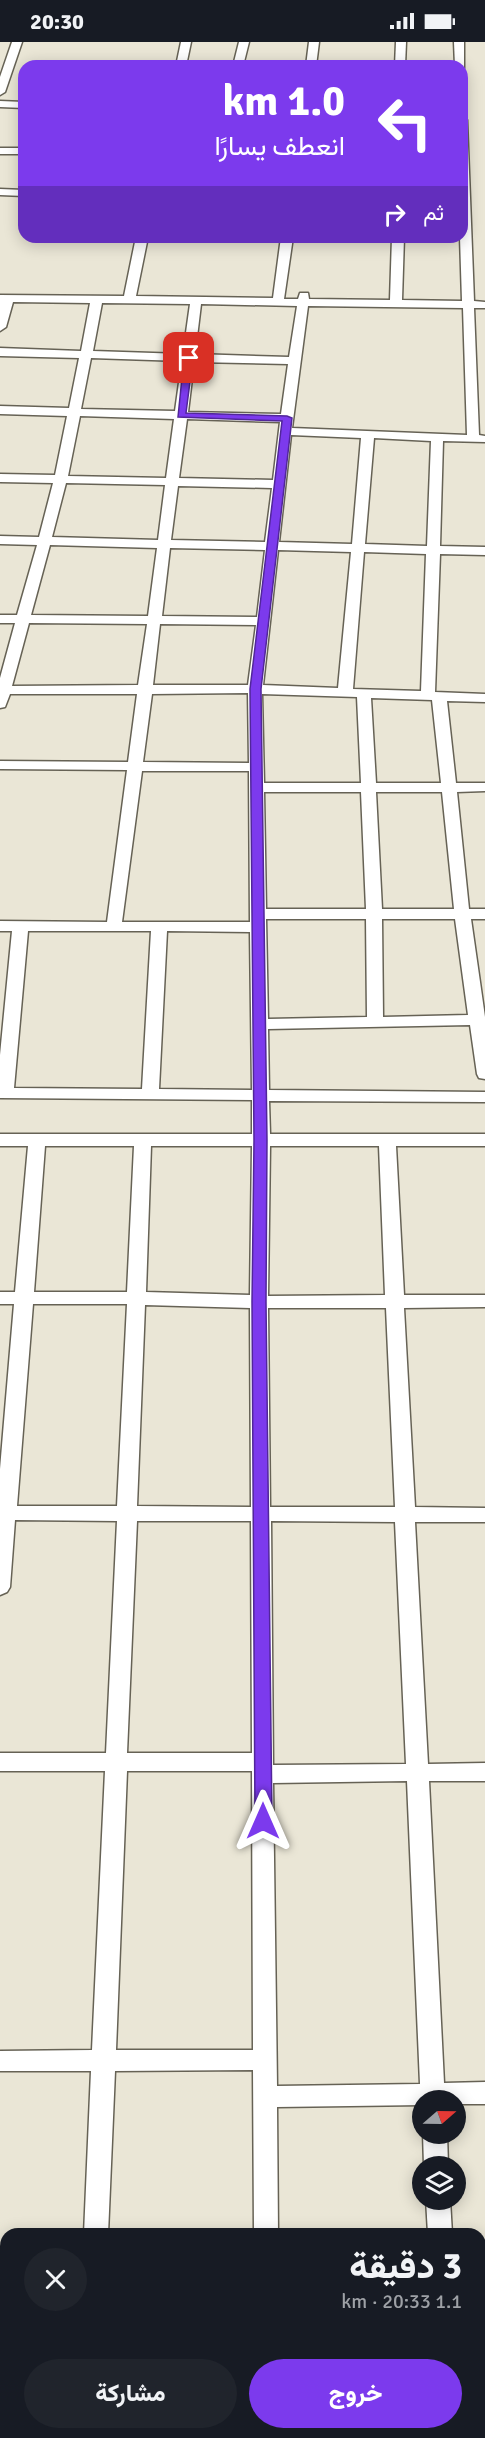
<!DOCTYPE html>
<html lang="ar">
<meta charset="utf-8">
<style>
body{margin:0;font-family:Signika,Vazirmatn,sans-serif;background:#20242c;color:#f1f3f6;direction:rtl;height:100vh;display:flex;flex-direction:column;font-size:22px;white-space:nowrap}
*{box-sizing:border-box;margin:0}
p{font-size:20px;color:#9ea1a6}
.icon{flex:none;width:33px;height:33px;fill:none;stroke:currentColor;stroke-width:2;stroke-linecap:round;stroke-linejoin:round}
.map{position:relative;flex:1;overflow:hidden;direction:ltr}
.drawer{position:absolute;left:0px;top:2186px;width:486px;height:212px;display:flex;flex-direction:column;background:#171b24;border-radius:18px 18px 0 0;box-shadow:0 3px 15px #0003;direction:rtl}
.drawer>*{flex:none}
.guide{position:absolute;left:18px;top:18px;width:450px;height:183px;border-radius:18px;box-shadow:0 3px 15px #0003;direction:rtl;background:#7c3aed;color:#fff;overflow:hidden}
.needle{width:39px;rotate:70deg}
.tools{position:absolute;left:412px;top:2048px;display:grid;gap:12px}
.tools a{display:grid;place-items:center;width:54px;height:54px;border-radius:50%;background:#171b24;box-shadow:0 3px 15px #0003;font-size:30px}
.pin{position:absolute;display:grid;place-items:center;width:51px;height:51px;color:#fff;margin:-26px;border-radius:12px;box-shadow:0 3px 9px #0006}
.me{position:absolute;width:66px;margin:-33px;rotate:0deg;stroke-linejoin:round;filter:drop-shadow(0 0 4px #0008)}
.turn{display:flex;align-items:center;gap:21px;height:126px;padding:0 24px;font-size:27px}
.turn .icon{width:78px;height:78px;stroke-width:2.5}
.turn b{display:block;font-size:42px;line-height:51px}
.then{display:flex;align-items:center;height:57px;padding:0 24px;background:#0003;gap:12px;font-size:22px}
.round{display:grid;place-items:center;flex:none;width:63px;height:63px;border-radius:32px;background:#20242c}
.summary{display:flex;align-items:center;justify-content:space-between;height:102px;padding:0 24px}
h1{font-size:36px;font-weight:800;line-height:45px}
.button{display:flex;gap:12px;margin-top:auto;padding:12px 24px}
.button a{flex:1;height:69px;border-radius:36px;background:#7c3aed;color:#fff;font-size:24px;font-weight:800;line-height:69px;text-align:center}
.button a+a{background:#20242c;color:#f1f3f6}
.status{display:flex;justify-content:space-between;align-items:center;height:42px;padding:0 30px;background:#171b24;direction:ltr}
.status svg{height:16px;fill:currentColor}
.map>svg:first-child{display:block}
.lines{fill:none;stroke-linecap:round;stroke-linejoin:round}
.minor-casing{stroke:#666255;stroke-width:3}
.minor{fill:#fff;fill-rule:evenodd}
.route{fill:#7c3aed;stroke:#51269a;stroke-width:1.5}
</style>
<div class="status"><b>20:30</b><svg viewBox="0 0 49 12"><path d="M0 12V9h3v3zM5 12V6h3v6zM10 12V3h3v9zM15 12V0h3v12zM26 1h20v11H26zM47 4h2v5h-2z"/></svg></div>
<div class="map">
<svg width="485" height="2396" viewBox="0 0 485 2396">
<rect width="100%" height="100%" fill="#eae6d6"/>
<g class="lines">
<defs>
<g id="minor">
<path d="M12,0H22L5,50L0,53V35Z"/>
<path d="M181,0H191L186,24H176Z"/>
<path d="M239,0H249L243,24H233Z"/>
<path d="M309,0H319L316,24H306Z"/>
<path d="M396,0H406L405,24H395Z"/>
<path d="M454,0H464V26L455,24Z"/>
<path d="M0,59L24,60V66L0,65Z"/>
<path d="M462,75L467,78L474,259L485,260V266H474L479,393L485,394V400L443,399L440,504L485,505V513L440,512L435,650L485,652V660L447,659L456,741H485V749L457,750L469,867H485V877H471L485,975V1037L479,1036L477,1032L470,983L268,987L269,1048L485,1050V1060L269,1059L270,1092H485V1104H396L404,1253H485V1265L404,1266L415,1465L485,1466V1480H415L428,1722L485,1721V1739H429L444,2041L485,2040V2062H456V2058H423V2063L277,2065L278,2192H254L253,2028L115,2029L108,2192H84L91,2029H0V2009L92,2008L105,1729H0V1711H106L117,1479L15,1478L10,1545L7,1550L0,1553V1427L14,1262H0V1250H15L28,1104H0V1092H252V1058L0,1056V1013L12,889H0V879L107,880L127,728L0,727V719L128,720L137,652H10L5,665L0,666V636L15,581H0V573H17L37,503L0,502V494L39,495L53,441L0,440V432L55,433L67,374L0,372V364L69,366L79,316L0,314V306L81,309L90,261L13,260L6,285L0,289V253L124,254L136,195H148L136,254L273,256L281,195H293L284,257H298L300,251H308L309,257L390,258L392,195H404L402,258L462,259L460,195ZM102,261L190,262L183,312L93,309ZM201,262L297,264L289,315L195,312ZM308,264L463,266L467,393L292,386ZM91,316L182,319L175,369L81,367ZM194,320L288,322L281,372L188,370ZM80,374L174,377L166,436L68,434ZM187,377L280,380L273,438L179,436ZM291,393L361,396L352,502L279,500ZM374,396L431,399L427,504L365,502ZM66,441L165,443L158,498L52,495ZM178,444L272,446L265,500L171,498ZM50,503L157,506L148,574L31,573ZM170,506L265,508L257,575L162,574ZM278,508L351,510L338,646L263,643ZM364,510L426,512L421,649L353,647ZM29,581L147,582L138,643L12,644ZM160,582L256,583L248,643H153ZM248,651L249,721L143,720L152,652ZM262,652L357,655L361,741H264ZM371,656L432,658L441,741H376ZM142,729H249L250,880H122ZM264,750H361L366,867H266ZM376,750H442L454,867H382ZM266,877H366L367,975L268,977ZM382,877H455L468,973L383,975ZM28,889H151L142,1047L14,1046ZM167,889L250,890L252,1048L159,1047ZM45,1104H134L127,1250H34ZM151,1104H252L250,1253L146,1250ZM270,1104H379L385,1253L268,1254ZM33,1262H127L117,1464H17ZM145,1263L250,1266L251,1465L137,1464ZM268,1266H386L395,1465H270ZM137,1479H251L252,1711H127ZM271,1479L395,1480L406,1722L273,1723ZM127,1729H252L253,2008H116ZM407,1739L420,2042L277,2044L273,1741Z"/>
<rect x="0" y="106" width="24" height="6"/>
<path d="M0,147L24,148V154L0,153Z"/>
<path d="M423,2091H447L448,2124H424Z"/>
<path d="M426,2157H450L452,2192H428Z"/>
<path d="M480,2372H485V2396H476L470,2391H480Z"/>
<path d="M6,2381V2391H34L36,2396H2L0,2391Z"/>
<path d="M75,2391H101L100,2396H74Z"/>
<rect x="255" y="2391" width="26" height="5"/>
<path d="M436,2391H462L463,2396H437Z"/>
</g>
</defs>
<use href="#minor" class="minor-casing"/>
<use href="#minor" class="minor"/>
</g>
<path class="route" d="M189,313L193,316L186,371L287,374L292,376L261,647L267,1098L266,1260L272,1779L269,1784L263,1786L257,1784L255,1779L252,1260L254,1098L250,647L282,379L178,375L184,316Z"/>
</svg>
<div class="tools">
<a><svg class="needle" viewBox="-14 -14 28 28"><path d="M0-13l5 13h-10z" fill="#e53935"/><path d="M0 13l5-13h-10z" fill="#9ea1a6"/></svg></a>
<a><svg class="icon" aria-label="layers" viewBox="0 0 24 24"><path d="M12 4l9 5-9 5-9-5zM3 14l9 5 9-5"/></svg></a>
</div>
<div class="pin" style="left:189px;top:316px;background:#d93025"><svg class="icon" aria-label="arrive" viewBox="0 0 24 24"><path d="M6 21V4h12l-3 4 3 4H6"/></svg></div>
<svg class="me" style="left:263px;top:1779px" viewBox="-20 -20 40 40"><path d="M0-17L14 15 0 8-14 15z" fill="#7c3aed" stroke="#fff" stroke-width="4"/></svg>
<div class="guide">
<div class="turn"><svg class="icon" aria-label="left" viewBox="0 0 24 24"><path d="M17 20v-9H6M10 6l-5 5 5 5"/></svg><div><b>1.0 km</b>انعطف يسارًا</div></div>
<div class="then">ثم<svg class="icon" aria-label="right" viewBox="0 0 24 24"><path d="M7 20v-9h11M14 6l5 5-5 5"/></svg></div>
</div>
<section class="drawer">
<div class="summary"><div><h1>3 دقيقة</h1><p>1.1 km · 20:33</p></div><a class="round"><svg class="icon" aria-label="close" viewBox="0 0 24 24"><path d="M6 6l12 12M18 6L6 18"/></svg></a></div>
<div class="button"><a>خروج</a><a>مشاركة</a></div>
</section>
</div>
